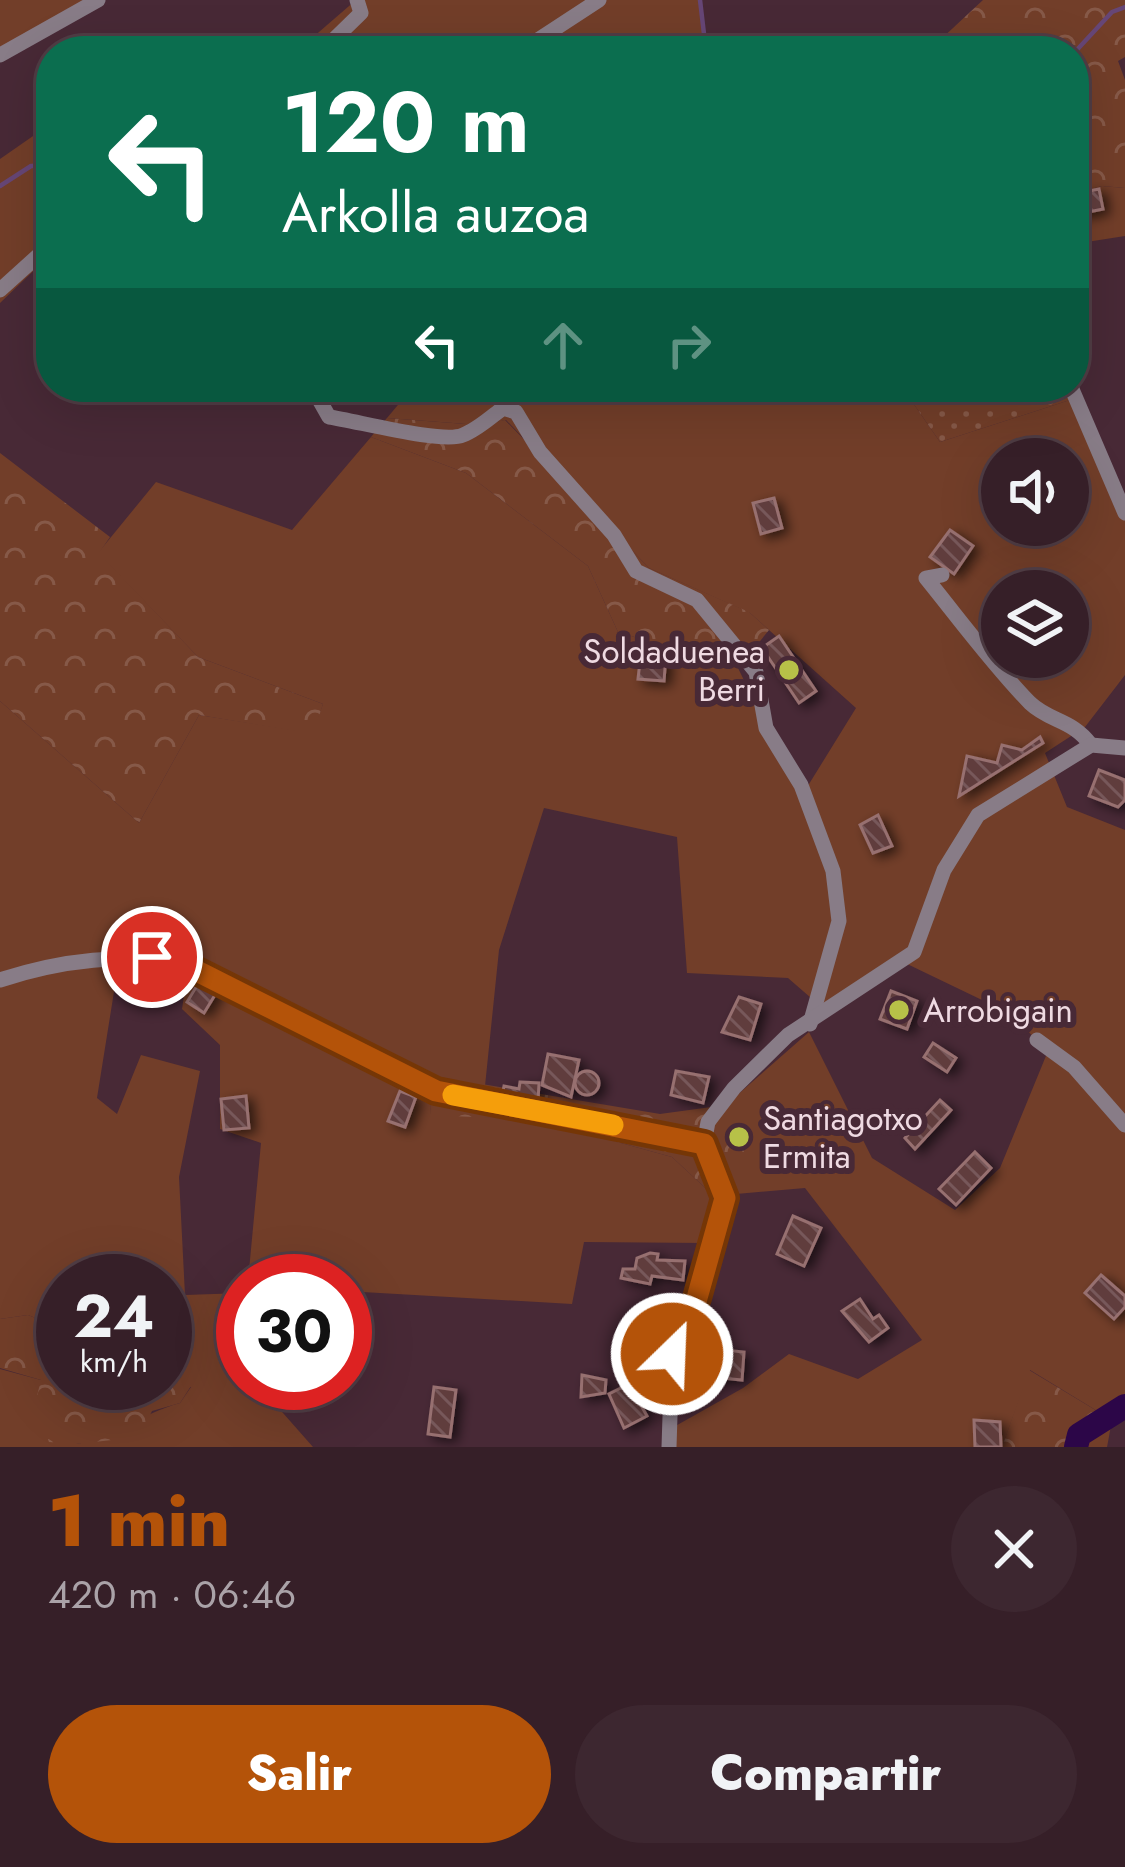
<!DOCTYPE html>
<html lang="es">
<meta charset="utf-8">
<style>
body{margin:0;font-family:Jost,sans-serif;background:#3d2730;color:#f1f3f6;height:100vh;display:flex;flex-direction:column;font-size:45px;white-space:nowrap}
*{box-sizing:border-box;margin:0}
p{font-size:39px;color:#aaa2a8}
.icon{flex:none;width:66px;height:66px;fill:none;stroke:currentColor;stroke-width:2;stroke-linecap:round;stroke-linejoin:round}
.map{position:relative;height:1447px;overflow:hidden}
.side{display:flex;flex-direction:column;background:#361f28;flex:1}
.side>*{flex:none}
.guide{position:absolute;left:36px;top:36px;width:1053px;height:366px;border-radius:48px;box-shadow:0 12px 48px #0002,0 0 0 3px #503d45;background:#0b6e4f;color:#fff;overflow:hidden}
.fabs{position:absolute;left:981px;top:438px;display:grid;gap:24px}
.fabs a{display:grid;place-items:center;width:108px;height:108px;border-radius:50%;background:#361f28;box-shadow:0 12px 48px #0002,0 0 0 3px #503d45;font-size:60px}
.speed{position:absolute;left:36px;top:1254px;display:flex;gap:24px;font-size:60px;font-weight:700;text-align:center}
.speed>*{display:grid;place-content:center;width:156px;height:156px;border-radius:50%;background:#361f28;box-shadow:0 12px 48px #0002,0 0 0 3px #503d45;line-height:1}
.speed small{font-size:30px;font-weight:400}
.speed .limit{border:18px solid #d22;background:#fff;color:#111}
.pin{position:absolute;display:grid;place-items:center;width:102px;height:102px;color:#fff;margin:-51px;border:6px solid #fff;border-radius:50%;box-shadow:0 3px 12px #0007}
.me{position:absolute;width:132px;margin:-66px;rotate:24deg;stroke-linejoin:round;filter:drop-shadow(0 0 9px #0008)}
.turn{display:flex;align-items:center;gap:42px;height:252px;padding:0 48px;font-size:54px}
.turn .icon{width:156px;height:156px;stroke-width:2.5}
.turn b{display:block;font-size:84px;line-height:102px}
.lanes{display:flex;align-items:center;height:114px;padding:0 48px;background:#0003;justify-content:center;gap:60px;direction:ltr}
.lanes .off{opacity:.35}
.round{display:grid;place-items:center;flex:none;width:126px;height:126px;border-radius:63px;background:#3d2730}
.overview{display:flex;align-items:center;justify-content:space-between;height:204px;padding:0 48px}
h1{font-size:72px;font-weight:800;line-height:90px;color:#b45309}
.button{display:flex;gap:24px;margin-top:auto;padding:24px 48px}
.button a{flex:1;height:138px;border-radius:72px;background:#b45309;color:#fff;font-size:48px;font-weight:800;line-height:138px;text-align:center}
.button a+a{background:#3d2730;color:#f1f3f6}
.map>svg:first-child{display:block}
.grass{fill:#723e29;fill-rule:evenodd}
.forest{fill:url(#forest-crowns)}
.garden{fill:url(#garden-dots)}
.lines{fill:none;stroke-linecap:round;stroke-linejoin:round}
.stream{stroke:#664676;stroke-width:4.5}
.river{stroke:#2c0648;stroke-width:24}
.building{fill:url(#building-back-hatch);stroke:#977070;stroke-width:3;filter:url(#shadow)}
.minor{stroke:#887c87;stroke-width:15}
.route-casing{stroke:#753606;stroke-width:30}
.route{stroke:#b45309;stroke-width:21}
.slow{stroke:#f59e0b;stroke-width:21}
.poi-dot{fill:#b7c148;stroke:#482936;stroke-width:4.5}
.labels{text-anchor:middle;stroke-width:12;stroke-linejoin:round;paint-order:stroke}
.poi-label{font-size:33px;fill:#efdae2;stroke:#482936;text-anchor:start}
</style>
<div class="map">
<svg width="1125" height="1447" viewBox="0 0 1125 1447">
<defs>
<pattern id="forest-crowns" width="20" height="18" patternUnits="userSpaceOnUse" patternTransform="scale(3)"><rect width="20" height="18" fill="#723e29"/><path d="M2 6a3 3 0 1 1 6 0M12 15a3 3 0 1 1 6 0" fill="none" stroke="#865948"/></pattern>
<pattern id="garden-dots" width="8" height="8" patternUnits="userSpaceOnUse" patternTransform="scale(3)"><rect width="8" height="8" fill="#723e29"/><path d="M2 2h.1M6 6h.1" fill="none" stroke="#865948" stroke-width="1.8" stroke-linecap="round"/></pattern>
<pattern id="building-back-hatch" width="6" height="6" patternUnits="userSpaceOnUse" patternTransform="scale(3)"><rect width="6" height="6" fill="#603d3e"/><path d="M-1 5l2 2M0 0l6 6M5-1l2 2" fill="none" stroke="#77585a"/></pattern>
<filter id="shadow"><feDropShadow dx="6" dy="4" stdDeviation="6" flood-color="#0009"/></filter>
</defs>
<rect width="100%" height="100%" fill="#482936"/>
<g class="grass">
<path d="M0,0H92L0,53Z"/>
<path d="M356,0H698L710,51H297Z"/>
<path d="M46,127H51V254L0,303V159Z"/>
<path d="M1102,186L1125,188V236L1074,244V194Z"/>
<path d="M413,387H902L940,442L1076,398L1125,511V675L1085,727L1045,753L1067,807L1125,830V1412L1112,1420L1030,1370L1002,1447H662L663,1433L743,1388L789,1354L858,1379L922,1340L805,1188L714,1196L706,1243L584,1242L572,1304L345,1291V1281H248L261,1143L220,1129V1045L182,1009L187,976L161,943L117,973L97,1098L117,1114L141,1055L200,1071L179,1177L185,1295L243,1293V1383H266L268,1396L313,1447H0V1369L41,1380L76,1444C115,1438 142,1413 180,1403L191,1387L165,1381V1344L189,1318L185,1296L165,1303V1281H63V1329L28,1315L0,1319V701L139,823L199,715L312,733L323,704L198,657L98,553L156,482L292,530L371,437L466,473L588,566L618,632L738,668L801,797L856,708L750,613L649,568L506,420L479,425L387,418ZM1002,459H1068V525H1002ZM1002,591H1068V657H1002ZM544,808L677,837L687,973L788,978L826,1011L903,962L1009,1013L1048,1051L1000,1168L955,1210L872,1158L809,1032L726,1105L714,1196L672,1157L537,1120L431,1114L429,1075L485,1086L499,950Z"/>
</g>
<g class="forest">
<path d="M983,0H1125V57L1118,61L1125,80V188L1102,186L1074,194V51H939L938,42Z"/>
<path d="M387,418L479,425L505,420L649,568L749,612L769,630L738,668L618,632L588,566L466,473L371,437Z"/>
<path d="M0,453L110,537L99,553L198,657L323,704L313,734L199,715L139,823L0,701Z"/>
<path d="M428,1075L660,1114L726,1105L744,1152L714,1196L672,1157L537,1120L431,1115Z"/>
<path d="M28,1315L63,1329V1383L165,1381L191,1386L180,1403L152,1411L139,1437L76,1444L49,1442L35,1404L41,1380L0,1368V1319Z"/>
<path d="M1029,1370L1112,1420L1107,1447H1002Z"/>
</g>
<path class="garden" d="M902,387H1073L1076,398L940,442Z"/>
<g class="lines">
<g class="stream">
<path d="M700,0L706,51"/>
<path d="M1074,53L1112,12L1125,7"/>
<path d="M0,186L31,166L51,165"/>
</g>
<path class="river" d="M1076,1447L1079,1435L1125,1406"/>
</g>
<g class="building">
<path d="M1099,189L1103,209L1074,215V194Z"/>
<path d="M774,498L782,528L761,534L753,503Z"/>
<path d="M950,530L973,546L954,574L930,557Z"/>
<path d="M779,636L816,691L799,703L762,648Z"/>
<path d="M641,653L666,655L664,681L638,679Z"/>
<path d="M1040,737L1043,743L959,796L967,756L997,763L1002,745L1022,750Z"/>
<path d="M1099,770L1125,780V800L1118,807L1089,796Z"/>
<path d="M878,815L892,846L873,853L860,825Z"/>
<path d="M201,979L218,990L204,1013L187,1002Z"/>
<path d="M891,991L917,1001L907,1029L880,1019Z"/>
<path d="M739,997L761,1004L750,1040L722,1032Z"/>
<path d="M933,1043L956,1058L947,1072L924,1057Z"/>
<path d="M548,1054L579,1060L571,1097L542,1085Z"/>
<circle cx="587" cy="1083" r="12"/>
<path d="M676,1071L709,1077L703,1103L671,1095Z"/>
<path d="M520,1082L539,1083L538,1101L502,1096L504,1086L519,1089Z"/>
<path d="M400,1091L416,1097L405,1127L388,1121Z"/>
<path d="M246,1096L249,1128L224,1130L221,1099Z"/>
<path d="M940,1100L951,1110L915,1149L905,1138Z"/>
<path d="M975,1152L991,1168L956,1205L939,1189Z"/>
<path d="M793,1216L821,1228L804,1266L777,1254Z"/>
<path d="M650,1253L658,1254L657,1260L685,1261L683,1280L652,1276L650,1284L621,1278L623,1269H635L637,1258Z"/>
<path d="M1101,1275L1125,1296V1307L1114,1319L1085,1293Z"/>
<path d="M860,1299L873,1319L879,1315L888,1328L869,1342L842,1311Z"/>
<path d="M714,1349L744,1352L742,1380L711,1377Z"/>
<path d="M582,1375L606,1380L605,1393L581,1397Z"/>
<path d="M629,1384L647,1416L624,1428L609,1394Z"/>
<path d="M434,1387L456,1390L450,1437L428,1434Z"/>
<path d="M974,1420L1000,1422L1001,1447H975Z"/>
</g>
<g class="lines">
<g class="minor">
<path d="M322,51L361,13L357,0"/>
<path d="M521,51L599,0"/>
<path d="M0,55L98,0"/>
<path d="M0,290L51,244"/>
<path d="M312,387L329,417C357,421 443,444 463,435C477,430 491,417 503,408L516,412L540,452L614,535L636,571L697,600L756,672L766,728L801,785L833,871L839,921L810,1024"/>
<path d="M1071,387L1125,513"/>
<path d="M942,575L926,578C960,620 993,665 1030,703C1050,722 1072,719 1091,745"/>
<path d="M0,980C58,961 128,951 187,966L436,1091L704,1144"/>
<path d="M1037,1040L1074,1067L1125,1125"/>
<path d="M669,1447L672,1354L697,1297L725,1199L704,1144L708,1122L734,1088L788,1035L914,952L944,870L978,815L1091,745L1125,748"/>
</g>
</g>
<g class="lines">
<defs>
<path id="route" d="M152,957L187,966L436,1091L704,1144L725,1198L697,1298L672,1354"/>
</defs>
<use href="#route" class="route-casing"/>
<use href="#route" class="route"/>
<path class="slow" d="M453,1095L613,1125"/>
</g>
<g class="poi-dot">
<circle cx="789" cy="670" r="12"/>
<circle cx="899" cy="1010" r="12"/>
<circle cx="739" cy="1137" r="12"/>
</g>
<g class="labels">
<g class="poi-label">
<text x="765" y="663" text-anchor="end">Soldaduenea<tspan x="765" dy="38">Berri</tspan></text>
<text x="923" y="1022">Arrobigain</text>
<text x="763" y="1130">Santiagotxo<tspan x="763" dy="38">Ermita</tspan></text>
</g>
</g>
</svg>
<div class="fabs">
<a><svg class="icon" aria-label="sound" viewBox="0 0 24 24"><path d="M4 9h4l5-4v14l-5-4H4zM17 9q2 3 0 6"/></svg></a>
<a><svg class="icon" aria-label="layers" viewBox="0 0 24 24"><path d="M12 4l9 5-9 5-9-5zM3 14l9 5 9-5"/></svg></a>
</div>
<div class="speed"><div>24<small>km/h</small></div><div class="limit">30</div></div>
<div class="pin" style="left:152px;top:957px;background:#d93025"><svg class="icon" aria-label="arrive" viewBox="0 0 24 24"><path d="M6 21V4h12l-3 4 3 4H6"/></svg></div>
<svg class="me" style="left:672px;top:1354px" viewBox="-20 -20 40 40"><circle r="17" fill="#b45309" stroke="#fff" stroke-width="3"/><path d="M0-11L8 9 0 5-8 9z" fill="#fff"/></svg>
<div class="guide">
<div class="turn"><svg class="icon" aria-label="left" viewBox="0 0 24 24"><path d="M17 20v-9H6M10 6l-5 5 5 5"/></svg><div><b>120 m</b>Arkolla auzoa</div></div>
<div class="lanes"><svg class="icon" aria-label="left" viewBox="0 0 24 24"><path d="M17 20v-9H6M10 6l-5 5 5 5"/></svg><svg class="icon off" aria-label="ahead" viewBox="0 0 24 24"><path d="M12 20V5M6 11l6-6 6 6"/></svg><svg class="icon off" aria-label="right" viewBox="0 0 24 24"><path d="M7 20v-9h11M14 6l5 5-5 5"/></svg></div>
</div>
</div>
<section class="side">
<div class="overview"><div><h1>1 min</h1><p>420 m · 06:46</p></div><a class="round"><svg class="icon" aria-label="close" viewBox="0 0 24 24"><path d="M6 6l12 12M18 6L6 18"/></svg></a></div>
<div class="button"><a>Salir</a><a>Compartir</a></div>
</section>
